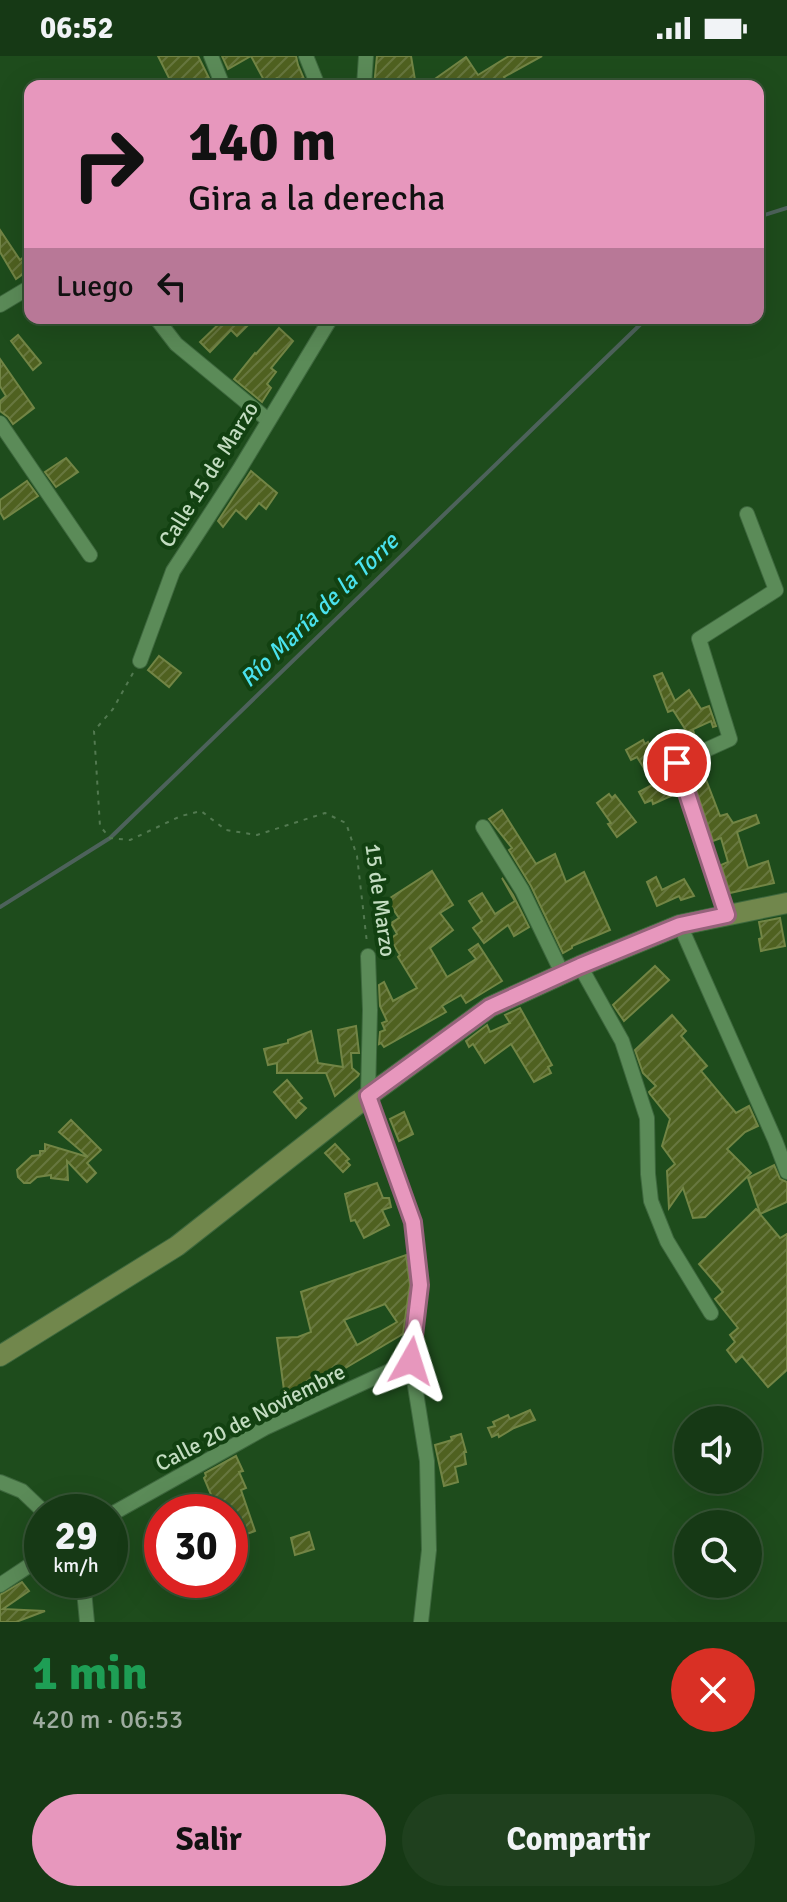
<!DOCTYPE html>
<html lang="es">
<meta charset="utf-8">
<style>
body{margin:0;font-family:Signika,sans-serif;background:#1f401e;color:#f1f3f6;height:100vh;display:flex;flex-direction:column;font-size:30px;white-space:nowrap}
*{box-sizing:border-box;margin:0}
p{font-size:26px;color:#9eaca0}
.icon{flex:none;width:44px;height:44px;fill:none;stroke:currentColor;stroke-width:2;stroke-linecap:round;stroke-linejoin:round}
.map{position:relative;height:1566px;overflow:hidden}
.drawer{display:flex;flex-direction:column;background:#163915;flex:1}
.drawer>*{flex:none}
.top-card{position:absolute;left:24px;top:24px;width:740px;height:244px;border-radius:16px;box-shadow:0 8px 32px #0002,0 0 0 2px #355334;background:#e797bd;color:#111;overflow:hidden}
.tools{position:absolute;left:674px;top:1350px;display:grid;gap:16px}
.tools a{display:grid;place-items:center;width:88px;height:88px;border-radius:50%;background:#163915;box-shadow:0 8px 32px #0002,0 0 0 2px #355334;font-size:40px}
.speed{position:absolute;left:24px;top:1438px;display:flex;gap:16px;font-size:40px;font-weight:700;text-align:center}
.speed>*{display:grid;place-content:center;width:104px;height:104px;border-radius:50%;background:#163915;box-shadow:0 8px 32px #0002,0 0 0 2px #355334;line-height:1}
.speed small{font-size:20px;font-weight:400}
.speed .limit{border:12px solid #d22;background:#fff;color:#111}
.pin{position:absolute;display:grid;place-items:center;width:68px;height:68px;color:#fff;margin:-34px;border:4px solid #fff;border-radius:50%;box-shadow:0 2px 8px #0007}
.me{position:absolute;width:88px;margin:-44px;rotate:6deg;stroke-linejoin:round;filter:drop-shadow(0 0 6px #0008)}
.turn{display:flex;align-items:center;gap:28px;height:168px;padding:0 32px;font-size:36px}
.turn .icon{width:104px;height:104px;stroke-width:2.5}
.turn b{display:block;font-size:56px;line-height:68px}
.then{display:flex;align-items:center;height:76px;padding:0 32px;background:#0003;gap:16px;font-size:30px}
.round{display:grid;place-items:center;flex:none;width:84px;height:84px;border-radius:42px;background:#1f401e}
.head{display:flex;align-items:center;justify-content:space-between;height:136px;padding:0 32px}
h1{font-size:48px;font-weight:700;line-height:60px;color:#1e9e55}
.button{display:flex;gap:16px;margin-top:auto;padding:16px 32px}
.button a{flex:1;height:92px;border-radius:48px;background:#e797bd;color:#111;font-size:32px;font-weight:700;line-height:92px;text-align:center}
.button a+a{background:#1f401e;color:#f1f3f6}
.status{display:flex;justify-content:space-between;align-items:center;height:56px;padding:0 40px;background:#163915;direction:ltr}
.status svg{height:22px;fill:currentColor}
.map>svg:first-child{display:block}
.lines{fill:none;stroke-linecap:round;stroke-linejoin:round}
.stream{stroke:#4d625b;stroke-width:4}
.building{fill:url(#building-hatch);stroke:#728545;stroke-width:2;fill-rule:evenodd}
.minor-casing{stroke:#3e683e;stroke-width:16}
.secondary-casing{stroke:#3e683e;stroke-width:22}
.path{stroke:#527950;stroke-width:2;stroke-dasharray:4 6;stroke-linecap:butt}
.minor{stroke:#5b8b58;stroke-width:14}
.secondary{stroke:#71874c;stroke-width:20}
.route-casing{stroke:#96627b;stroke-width:20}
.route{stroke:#e797bd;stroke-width:14}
.labels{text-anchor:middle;stroke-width:8;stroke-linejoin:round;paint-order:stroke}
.street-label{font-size:22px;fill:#c3dcc1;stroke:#124111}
.water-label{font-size:24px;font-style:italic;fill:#4ae2ee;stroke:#124111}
</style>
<div class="status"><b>06:52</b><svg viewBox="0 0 49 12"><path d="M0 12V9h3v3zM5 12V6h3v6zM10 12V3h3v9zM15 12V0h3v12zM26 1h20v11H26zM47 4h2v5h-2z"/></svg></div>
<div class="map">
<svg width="787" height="1566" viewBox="0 0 787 1566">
<defs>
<pattern id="building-hatch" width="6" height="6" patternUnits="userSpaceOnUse" patternTransform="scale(2)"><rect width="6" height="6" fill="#4f6120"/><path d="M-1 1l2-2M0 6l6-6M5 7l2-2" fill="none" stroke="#67773f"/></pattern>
</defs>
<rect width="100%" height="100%" fill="#1e4c1c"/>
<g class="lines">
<g class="stream">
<path d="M758,161L787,152"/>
<path d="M0,851L110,782L647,262"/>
</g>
</g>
<g class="building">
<path d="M158,0H198L209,22L194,30H173Z"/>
<path d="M222,0H296L298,9L307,30H282L277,22L266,28L251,0L228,13Z"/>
<path d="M377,0H411L416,30H374Z"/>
<path d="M509,0H542L504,21L508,30H425L466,1L478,19Z"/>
<path d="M0,174L20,204L30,196V213L16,223L0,196Z"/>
<path d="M225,262H255L237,280L231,274L210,296L200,286Z"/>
<path d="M279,272L293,285L271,312L276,316L267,328L271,332L262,346L234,323L255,297L256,298Z"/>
<path d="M18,279L41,307L33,314L11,285Z"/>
<path d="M0,303L34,352L13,368L8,361L0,355V345L6,340L0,330Z"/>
<path d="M66,402L78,416L56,431L45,416Z"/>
<path d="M251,415L277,437L266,453L259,447L246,463L236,454L223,471L218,465Z"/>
<path d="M27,425L38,440L4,463L0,456V444Z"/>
<path d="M159,600L181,617L169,631L148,614Z"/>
<path d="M662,617L675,645L689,634L701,653L709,650L716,670L713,671L711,665L687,676L673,654L668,656L654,620Z"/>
<path d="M693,674L697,687L673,698L667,705L673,727L667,730L671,740L653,748L652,744L645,747L639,736L654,728L637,701L631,704L626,694L643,684L645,688L648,686L651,691L656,687L658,691Z"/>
<path d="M700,708L720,760L727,758L733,767L756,759L759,767L737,776L748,812L768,805L774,827L730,837L721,809L728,806L721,782L713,785L689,712Z"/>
<path d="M609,738L612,742L615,739L636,766L617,781L608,768L611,767L597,747Z"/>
<path d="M502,754L536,808L555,798L566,826L584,816L610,874L572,890V892L563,897L531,830L509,794L512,792L489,763Z"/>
<path d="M432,815L453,849L440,857L453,874L430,892L447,921L476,903L469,894L478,888L502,925L466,947L461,939L442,950L446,956L384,991L381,987L379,988L380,976L385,974L382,967L387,965L380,950L379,929L384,926L393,945L417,932L398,901L400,899L390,883L397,878L391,867L399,862L387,844Z"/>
<path d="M656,821L662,834L684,823L694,840L681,844L679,840L657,850L647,826Z"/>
<path d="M502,822L513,839L529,871L514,880L508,869L484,887L473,872L482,865L469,845L482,837L495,858L515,845Z"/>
<path d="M780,862L785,890L761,895L759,883L762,882L759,866Z"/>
<path d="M655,910L669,924L624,965L613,949Z"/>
<path d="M520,952L552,1009L548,1011L551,1017L534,1026L511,988L485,1007L473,988L469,991L466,985L487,969L490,976L510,967L505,959Z"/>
<path d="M672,959L686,975L681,980L707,1010L701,1015L736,1057L749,1050L758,1070L745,1076L727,1093L751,1117L705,1161L693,1162L683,1132L669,1152L667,1115L675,1108L662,1090L670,1063L650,1038L649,1036L656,1030L643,1017L635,994Z"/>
<path d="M356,970L359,997H351L352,1012L359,1018L358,1020L335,1040L326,1017H277V1007L268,1009L264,993L288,987V984L311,975L318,1007L343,1011L338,974Z"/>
<path d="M287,1024L302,1042L298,1045L306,1052L296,1062L274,1036Z"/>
<path d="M404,1056L413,1078L399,1085L390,1063Z"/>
<path d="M71,1064L101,1094L87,1107L96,1117L87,1126L67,1105L68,1124L51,1122V1119L37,1121L30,1127H24L18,1121L17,1114L32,1100L40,1099V1095H45V1088L88,1101L59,1076Z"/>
<path d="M335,1088L349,1103L346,1105L350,1109L343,1116L325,1097Z"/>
<path d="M774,1109L780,1123L787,1126V1146L760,1158L780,1182L787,1178V1314L768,1331L742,1300L736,1306L727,1294L735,1286L730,1279L738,1272L715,1243L723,1236L699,1208L756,1153L760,1157L748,1122Z"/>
<path d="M377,1127L383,1142H389L391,1151L382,1154L389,1169L364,1182L355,1164L351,1165L345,1138Z"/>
<path d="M406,1199L410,1229L403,1278L308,1334H284L277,1282L298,1281L311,1276L301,1236ZM385,1248L397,1266L357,1289L344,1264Z"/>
<path d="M530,1354L535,1364L514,1372L499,1381L498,1378L492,1381L488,1372L495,1370L493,1366L508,1359L510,1363Z"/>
<path d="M461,1378L466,1396H464L466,1408L455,1411L458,1426L444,1430L435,1389L452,1384L451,1381Z"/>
<path d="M236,1400L243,1415L239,1416L246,1432L241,1434L255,1475L230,1484V1456H200L215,1448L204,1422L206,1420L205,1417Z"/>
<path d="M309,1476L314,1493L295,1499L291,1482Z"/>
<path d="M22,1526L29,1535L3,1553L45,1555L16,1566H0V1539Z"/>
</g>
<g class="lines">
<defs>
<g id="minor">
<path d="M211,0L223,30"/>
<path d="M306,0L318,30"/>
<path d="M364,30L366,0"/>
<path d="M0,249L30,231"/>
<path d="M156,262L176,288L268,364"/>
<path d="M0,367L90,499"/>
<path d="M140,605L173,515L239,414L331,262"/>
<path d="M483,771L522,834L563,919"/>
<path d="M727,859L677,707L730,683L699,583L776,534L747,458"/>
<path d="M680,869L775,1084L787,1116"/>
<path d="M368,900L370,954L368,1040L413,1166L420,1229L411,1305L427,1405L429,1494L421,1566"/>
<path d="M580,910L622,985L647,1062L648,1118L651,1145L667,1185L711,1257"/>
<path d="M0,1426L22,1435L44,1456"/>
<path d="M110,1459L265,1372L411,1305"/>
<path d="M83,1524L87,1566"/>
<path d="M0,1529L42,1501"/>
</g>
<path id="secondary" d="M0,1300L177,1190L368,1040L490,951L580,910L680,869L787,847"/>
</defs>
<use href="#minor" class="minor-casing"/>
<use href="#secondary" class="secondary-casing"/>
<path class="path" d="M133,617L113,653L94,675L100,770L110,782L130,784L181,760L201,755L226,774L257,779L325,757L346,767L357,800L367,887"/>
<use href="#minor" class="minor"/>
<use href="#secondary" class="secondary"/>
</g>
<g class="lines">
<defs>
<path id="route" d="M411,1305L420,1229L413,1166L368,1040L490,951L580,910L680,869L727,859L677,707"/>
</defs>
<use href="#route" class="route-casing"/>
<use href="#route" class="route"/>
</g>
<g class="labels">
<g class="street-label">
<text transform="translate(208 418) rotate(-58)" y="8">Calle 15 de Marzo</text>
<text transform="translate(381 844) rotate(82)" y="8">15 de Marzo</text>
<text transform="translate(250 1361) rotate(-27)" y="8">Calle 20 de Noviembre</text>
</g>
<g class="water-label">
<text transform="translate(319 554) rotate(-44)" y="8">Río María de la Torre</text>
</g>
</g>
</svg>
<div class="tools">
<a><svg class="icon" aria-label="sound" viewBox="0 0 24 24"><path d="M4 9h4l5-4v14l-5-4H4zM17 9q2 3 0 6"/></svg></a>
<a><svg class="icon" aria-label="search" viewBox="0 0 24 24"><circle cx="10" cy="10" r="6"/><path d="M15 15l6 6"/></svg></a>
</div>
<div class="speed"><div>29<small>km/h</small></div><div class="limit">30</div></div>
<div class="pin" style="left:677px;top:707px;background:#d93025"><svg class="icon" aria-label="arrive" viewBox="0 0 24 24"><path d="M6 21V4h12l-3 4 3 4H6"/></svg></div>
<svg class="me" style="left:411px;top:1305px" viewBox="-20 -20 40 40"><path d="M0-17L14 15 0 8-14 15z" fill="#e797bd" stroke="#fff" stroke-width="4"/></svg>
<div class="top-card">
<div class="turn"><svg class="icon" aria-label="right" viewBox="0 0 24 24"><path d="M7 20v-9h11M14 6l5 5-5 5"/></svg><div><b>140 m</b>Gira a la derecha</div></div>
<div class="then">Luego<svg class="icon" aria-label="left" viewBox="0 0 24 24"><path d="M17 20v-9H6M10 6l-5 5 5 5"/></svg></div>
</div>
</div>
<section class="drawer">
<div class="head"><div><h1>1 min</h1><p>420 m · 06:53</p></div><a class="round" style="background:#d93025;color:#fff"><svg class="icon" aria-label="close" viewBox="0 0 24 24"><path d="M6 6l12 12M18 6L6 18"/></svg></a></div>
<div class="button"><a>Salir</a><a>Compartir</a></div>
</section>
